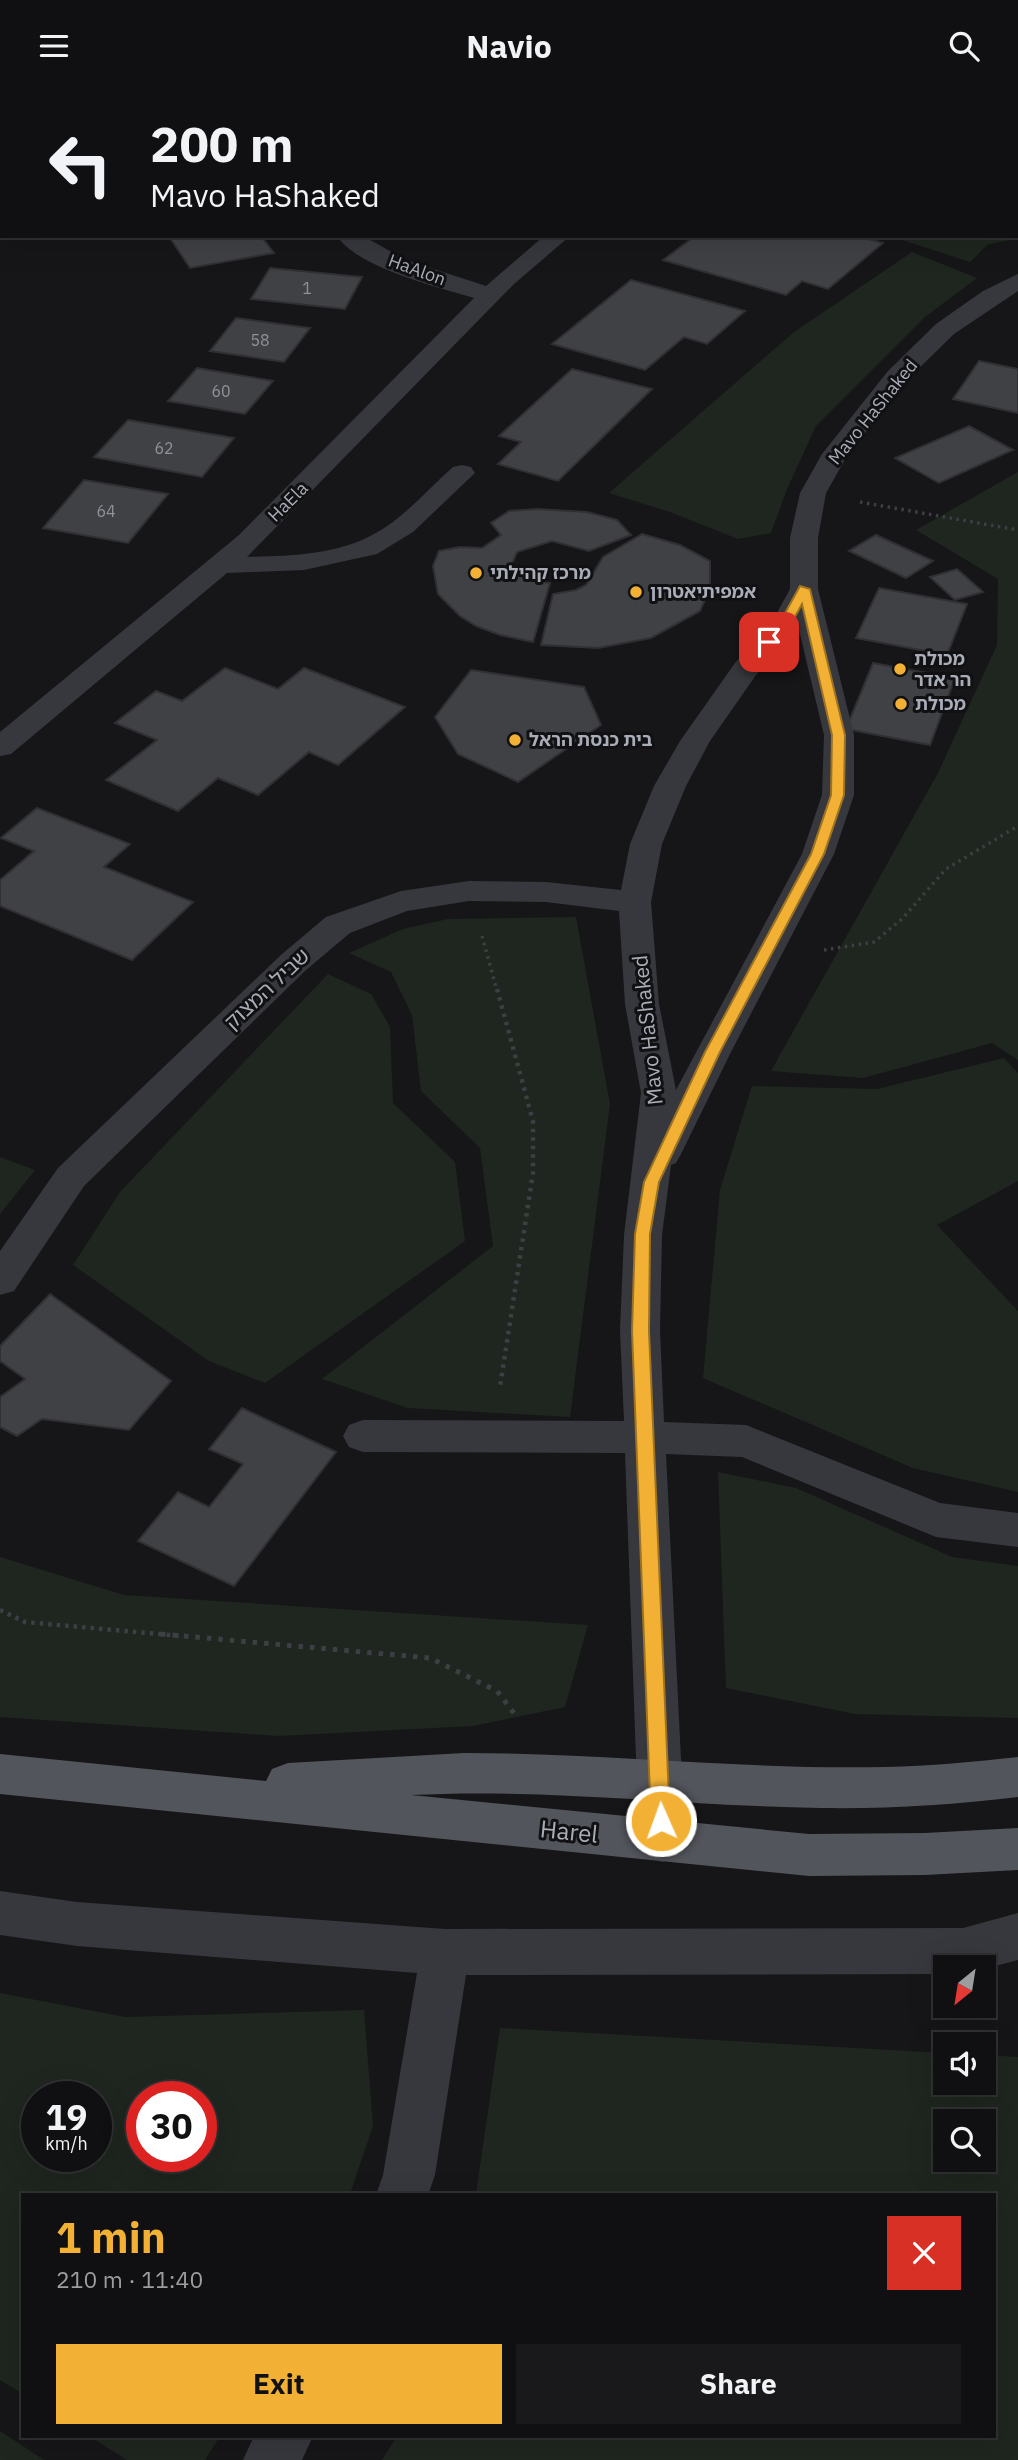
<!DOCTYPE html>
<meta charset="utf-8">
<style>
body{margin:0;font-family:"IBM Plex Sans","Noto Sans Hebrew",sans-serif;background:#19191b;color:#f1f3f6;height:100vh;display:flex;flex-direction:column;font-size:26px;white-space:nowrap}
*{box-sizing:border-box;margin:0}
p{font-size:23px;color:#9c9d9f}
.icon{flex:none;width:38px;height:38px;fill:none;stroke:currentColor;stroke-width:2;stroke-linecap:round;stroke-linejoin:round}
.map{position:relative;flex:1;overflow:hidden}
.sheet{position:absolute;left:21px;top:2102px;width:975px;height:245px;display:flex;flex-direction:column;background:#101012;border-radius:0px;box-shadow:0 7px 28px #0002,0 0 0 2px #303032}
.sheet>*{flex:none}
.guide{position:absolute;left:0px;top:0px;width:1018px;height:147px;box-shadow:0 7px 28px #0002,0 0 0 2px #303032;background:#101012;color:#f1f3f6;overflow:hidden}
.needle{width:46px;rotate:210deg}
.controls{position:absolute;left:933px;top:1864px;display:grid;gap:14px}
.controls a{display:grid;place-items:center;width:63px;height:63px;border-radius:0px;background:#101012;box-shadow:0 7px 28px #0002,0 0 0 2px #303032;font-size:35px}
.speed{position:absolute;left:21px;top:1990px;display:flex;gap:14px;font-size:35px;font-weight:700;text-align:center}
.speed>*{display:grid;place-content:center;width:91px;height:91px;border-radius:50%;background:#101012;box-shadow:0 7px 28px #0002,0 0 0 2px #303032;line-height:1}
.speed small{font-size:18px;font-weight:400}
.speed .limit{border:10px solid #d22;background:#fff;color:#111}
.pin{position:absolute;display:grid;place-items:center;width:60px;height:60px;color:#fff;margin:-30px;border-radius:14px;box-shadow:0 4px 10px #0006}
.me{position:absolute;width:77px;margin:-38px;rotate:358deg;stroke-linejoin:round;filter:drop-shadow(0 0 5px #0008)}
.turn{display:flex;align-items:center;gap:24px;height:147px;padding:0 35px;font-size:32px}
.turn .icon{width:91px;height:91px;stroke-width:2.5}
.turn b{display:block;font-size:49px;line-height:60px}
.round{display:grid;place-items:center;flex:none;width:74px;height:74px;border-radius:0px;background:#19191b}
.head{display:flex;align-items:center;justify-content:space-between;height:119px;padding:0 35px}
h1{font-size:42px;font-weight:700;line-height:52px;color:#f2b134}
.button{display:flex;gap:14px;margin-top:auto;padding:14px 35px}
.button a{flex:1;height:80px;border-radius:0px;background:#f2b134;color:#111;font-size:28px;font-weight:700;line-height:80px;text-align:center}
.button a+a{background:#19191b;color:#f1f3f6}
header{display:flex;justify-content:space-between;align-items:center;height:91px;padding:0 35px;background:#101012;font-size:32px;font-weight:700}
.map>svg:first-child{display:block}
.green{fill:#1e261f;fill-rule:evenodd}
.building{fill:#404145;stroke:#303034;stroke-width:2}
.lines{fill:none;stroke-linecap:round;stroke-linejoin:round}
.path-far3{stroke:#3d3f44;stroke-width:2.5;stroke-dasharray:2 3.5;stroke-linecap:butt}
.path-far2{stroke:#3d3f44;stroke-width:3.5;stroke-dasharray:2.5 4.5;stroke-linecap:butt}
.path-far1{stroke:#3d3f44;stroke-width:4.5;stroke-dasharray:3.5 5;stroke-linecap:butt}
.path{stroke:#3d3f44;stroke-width:5;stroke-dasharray:4.5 7;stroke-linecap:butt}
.minor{fill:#37383d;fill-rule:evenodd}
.major{fill:#53555c;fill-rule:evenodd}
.route{fill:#f2b134;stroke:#9d7322;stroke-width:2}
.poi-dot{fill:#f2b134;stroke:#111113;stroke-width:2.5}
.labels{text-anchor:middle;stroke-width:6;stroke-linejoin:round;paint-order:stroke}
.far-number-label{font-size:16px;fill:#8e929b}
.far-street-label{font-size:18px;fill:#a8adb8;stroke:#111113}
.far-poi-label{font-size:18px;font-weight:bold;fill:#a8adb8;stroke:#111113;text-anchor:start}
.street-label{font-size:21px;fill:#a8adb8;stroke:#111113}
.near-street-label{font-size:24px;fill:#a8adb8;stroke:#111113}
</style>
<header><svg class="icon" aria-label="menu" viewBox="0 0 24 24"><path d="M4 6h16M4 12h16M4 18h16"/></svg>Navio<svg class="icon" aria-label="search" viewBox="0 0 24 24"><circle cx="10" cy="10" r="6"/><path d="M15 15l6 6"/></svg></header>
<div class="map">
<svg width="1018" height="2369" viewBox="0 0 1018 2369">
<rect width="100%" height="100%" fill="#161618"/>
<g class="green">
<path d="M1017,130L1018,147L987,154L970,171L890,145H1017Z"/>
<path d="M912,161L977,187L925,226L816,335L787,398L771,442L738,448L670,421L609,402L794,241Z"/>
<path d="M1018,381V969L992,952L863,987L771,980L938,682L997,554L998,488L916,439Z"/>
<path d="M576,826L610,1013L570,1326L408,1317L322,1288L493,1155L480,1057L421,1000L412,924L391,881L349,862L403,838L448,828Z"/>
<path d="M328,883L371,903L390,936L393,1012L455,1071L465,1150L265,1292L209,1270L73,1174L120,1101Z"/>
<path d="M1004,967L1018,982V1090L937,1134L1018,1220V1401L913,1377L703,1287L720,1099L752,995L877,998Z"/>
<path d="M0,1066L35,1079L0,1123Z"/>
<path d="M718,1381L796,1397L952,1466L1018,1475V1627L855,1623L726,1597Z"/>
<path d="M0,1466L124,1504L588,1534L565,1616L473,1635L278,1645L0,1626Z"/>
<path d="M0,1902L125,1926L364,1919L373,2035L350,2103L23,2104V2303L0,2289ZM37,2006H96V2065H37ZM142,2006H201V2065H142Z"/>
<path d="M500,1937L945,1962V1992H984V1964L1018,1966V2369H382L397,2345H994V2104L476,2103ZM945,2030H984V2068H945Z"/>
<path d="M0,2340L44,2369H0Z"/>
<path d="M89,2345H220L205,2369H127Z"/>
</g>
<g class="building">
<path d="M463,0H538L460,2Z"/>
<path d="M180,145H261L274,162L190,177L170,147Z"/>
<path d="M695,145H857L883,152L828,198L802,190L786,204L663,169Z"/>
<path d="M270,177L362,186L345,218L251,208Z"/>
<path d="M631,189L745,220L707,253L684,246L645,279L552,253Z"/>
<path d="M236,227L310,237L284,271L210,260Z"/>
<path d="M979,270L1018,278V322L953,308Z"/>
<path d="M197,277L273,290L245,323L168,310Z"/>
<path d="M572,278L652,298L558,390L498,373L521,351L499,345Z"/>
<path d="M128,329L234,347L202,386L94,366Z"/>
<path d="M969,335L1013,359L939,392L895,367Z"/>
<path d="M84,389L168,403L128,452L43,437Z"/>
<path d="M536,418L587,421L617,429L631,444L589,460L552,450L517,461L511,475L528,488L550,492L533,551L500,544L476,535L460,525L438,503L433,475L439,460L460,456L482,457L501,444L491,432L509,420Z"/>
<path d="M642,443L680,454L710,470V497L700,520L651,547L598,557L541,554L553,503L576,499L586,494L603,466Z"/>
<path d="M876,444L933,470L906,487L849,460Z"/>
<path d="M957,478L983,501L955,509L930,486Z"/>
<path d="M879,497L967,513L947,564L856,547Z"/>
<path d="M873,572L955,587L930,654L846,638Z"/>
<path d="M225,577L278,598L304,577L405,616L338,674L309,661L258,704L218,687L178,720L106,689L157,649L115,632L156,600L182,610Z"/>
<path d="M471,579L584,596L601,634L518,691L458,663L435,626Z"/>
<path d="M37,717L130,753L104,776L193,811L132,869L0,815V789L34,760L1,747Z"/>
<path d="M50,1203L171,1290L129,1339L42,1328L17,1345L0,1336V1306L25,1288L0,1270V1255Z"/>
<path d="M242,1317L336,1361L234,1495L138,1450L178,1401L209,1416L243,1373L209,1358Z"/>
</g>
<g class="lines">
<g class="path-far3">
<path d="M332,0L338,2"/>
<path d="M666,0L674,2"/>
<path d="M134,2L137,0"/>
</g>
<g class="path-far2">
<path d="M860,411L1018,439"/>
<path d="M482,845L497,900"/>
<path d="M824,859L874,851L902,828L946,778L1018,735"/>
</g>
<g class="path-far1">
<path d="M497,898L533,1030V1082L500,1296"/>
<path d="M0,1519L25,1531L181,1545"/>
</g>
<path class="path" d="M161,1543L430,1567L497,1600L517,1626"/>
<g class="minor">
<path d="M396,0H417L395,2Z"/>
<path d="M833,0H857L832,2Z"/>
<path d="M337,145H363L406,169L486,195L544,145H570L514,193L247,466C289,465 336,464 374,443C404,427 427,399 453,376L462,374L471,376L475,382L413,441L377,463L304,479L227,482L11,663L0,665V641L239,444L474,207C438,196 358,177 337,145Z"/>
<path d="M1018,183V200L954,243L906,290L847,365L826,402L818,447V498L854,644V704L834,763L731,961L681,1063L676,1072L671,1074L662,1144L660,1239L664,1331L746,1334L940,1412L1018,1422V1456L936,1446L742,1366L666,1363L685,1750L679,1765L662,1771L645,1765L639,1750L625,1362L363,1361L349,1356L343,1345L349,1334L363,1329L624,1330L620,1239L624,1144L641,1002L625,913L619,820L546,811L469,810L407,820L350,842L306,879L84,1095L14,1200L0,1204V1160L58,1077L282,863L326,826L401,800L469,790L546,791L621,799L630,753L654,695L680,650L735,572L772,531L790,498V447L800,402L822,363L888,280L936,233L983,200ZM798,535L824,644L822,704L802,763L676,999L659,913L651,811L662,753L686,695L710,650L756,584Z"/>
<path d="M0,1800L77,1811L445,1838L963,1837L1018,1822V1869L984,1878L945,1876V1883L466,1884L435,2084L428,2104H376L383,2084L417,1882L77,1855L0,1844Z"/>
<path d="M254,2345H313L302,2369H243Z"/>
</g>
<path class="major" d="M464,1662C605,1662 745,1679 885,1676C930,1675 974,1671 1018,1666V1706C952,1714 887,1718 821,1717C684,1715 548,1697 411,1704L809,1743L925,1742L1018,1737V1779L925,1784L809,1785L0,1703V1663L266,1690L272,1678L288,1672Z"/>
</g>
<path class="route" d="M800,495L810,498L845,644L844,704L824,763L720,961L659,1091L650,1143L649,1240L670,1730L668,1736L661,1739L654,1736L651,1730L632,1240L635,1143L644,1091L705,961L811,763L831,704L832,644L802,513L790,535L773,554L763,551L779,533Z"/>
<g class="poi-dot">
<circle cx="476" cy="482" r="7"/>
<circle cx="636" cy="501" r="7"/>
<circle cx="900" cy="578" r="7"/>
<circle cx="901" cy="613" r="7"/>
<circle cx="515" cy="649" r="7"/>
</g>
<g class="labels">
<g class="far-number-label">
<text x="307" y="203">1</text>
<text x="260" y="255">58</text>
<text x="221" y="306">60</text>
<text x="164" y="363">62</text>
<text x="106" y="426">64</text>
</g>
<g class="far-street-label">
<text transform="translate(417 179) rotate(20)" y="6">HaAlon</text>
<text transform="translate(873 321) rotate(-51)" y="6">Mavo HaShaked</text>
<text transform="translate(288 411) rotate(-45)" y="6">HaEla</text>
</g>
<g class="far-poi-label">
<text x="490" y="488">מרכז קהילתי</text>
<text x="650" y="507">אמפיתיאטרון</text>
<text x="914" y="574">מכולת<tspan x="914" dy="21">הר אדר</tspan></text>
<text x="915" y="619">מכולת</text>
<text x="529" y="655">בית כנסת הראל</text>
</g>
<g class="street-label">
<text transform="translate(267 898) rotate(-43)" y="7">שביל המצוק</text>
<text transform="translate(648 939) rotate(-96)" y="7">Mavo HaShaked</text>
</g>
<g class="near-street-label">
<text transform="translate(569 1741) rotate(6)" y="8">Harel</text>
</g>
</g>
</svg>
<div class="controls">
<a><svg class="needle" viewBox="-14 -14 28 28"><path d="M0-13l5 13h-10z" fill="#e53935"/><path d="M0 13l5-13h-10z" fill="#9c9d9f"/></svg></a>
<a><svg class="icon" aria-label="sound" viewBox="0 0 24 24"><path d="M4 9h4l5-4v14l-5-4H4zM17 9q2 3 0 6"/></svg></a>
<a><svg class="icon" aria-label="search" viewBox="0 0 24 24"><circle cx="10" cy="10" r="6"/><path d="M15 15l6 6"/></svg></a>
</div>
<div class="speed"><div>19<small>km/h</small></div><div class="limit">30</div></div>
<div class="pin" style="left:769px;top:551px;background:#d93025"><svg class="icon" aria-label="arrive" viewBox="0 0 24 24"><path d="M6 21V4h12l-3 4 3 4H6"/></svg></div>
<svg class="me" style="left:661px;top:1730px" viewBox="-20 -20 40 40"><circle r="17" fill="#f2b134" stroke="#fff" stroke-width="3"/><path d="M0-11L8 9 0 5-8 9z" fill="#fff"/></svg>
<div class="guide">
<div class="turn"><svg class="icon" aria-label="left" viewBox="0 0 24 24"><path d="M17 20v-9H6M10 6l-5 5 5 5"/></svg><div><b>200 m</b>Mavo HaShaked</div></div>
</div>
<section class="sheet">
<div class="head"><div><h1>1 min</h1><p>210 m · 11:40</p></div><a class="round" style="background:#d93025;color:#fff"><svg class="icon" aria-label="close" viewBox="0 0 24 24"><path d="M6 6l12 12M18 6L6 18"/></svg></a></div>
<div class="button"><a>Exit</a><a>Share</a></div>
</section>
</div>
